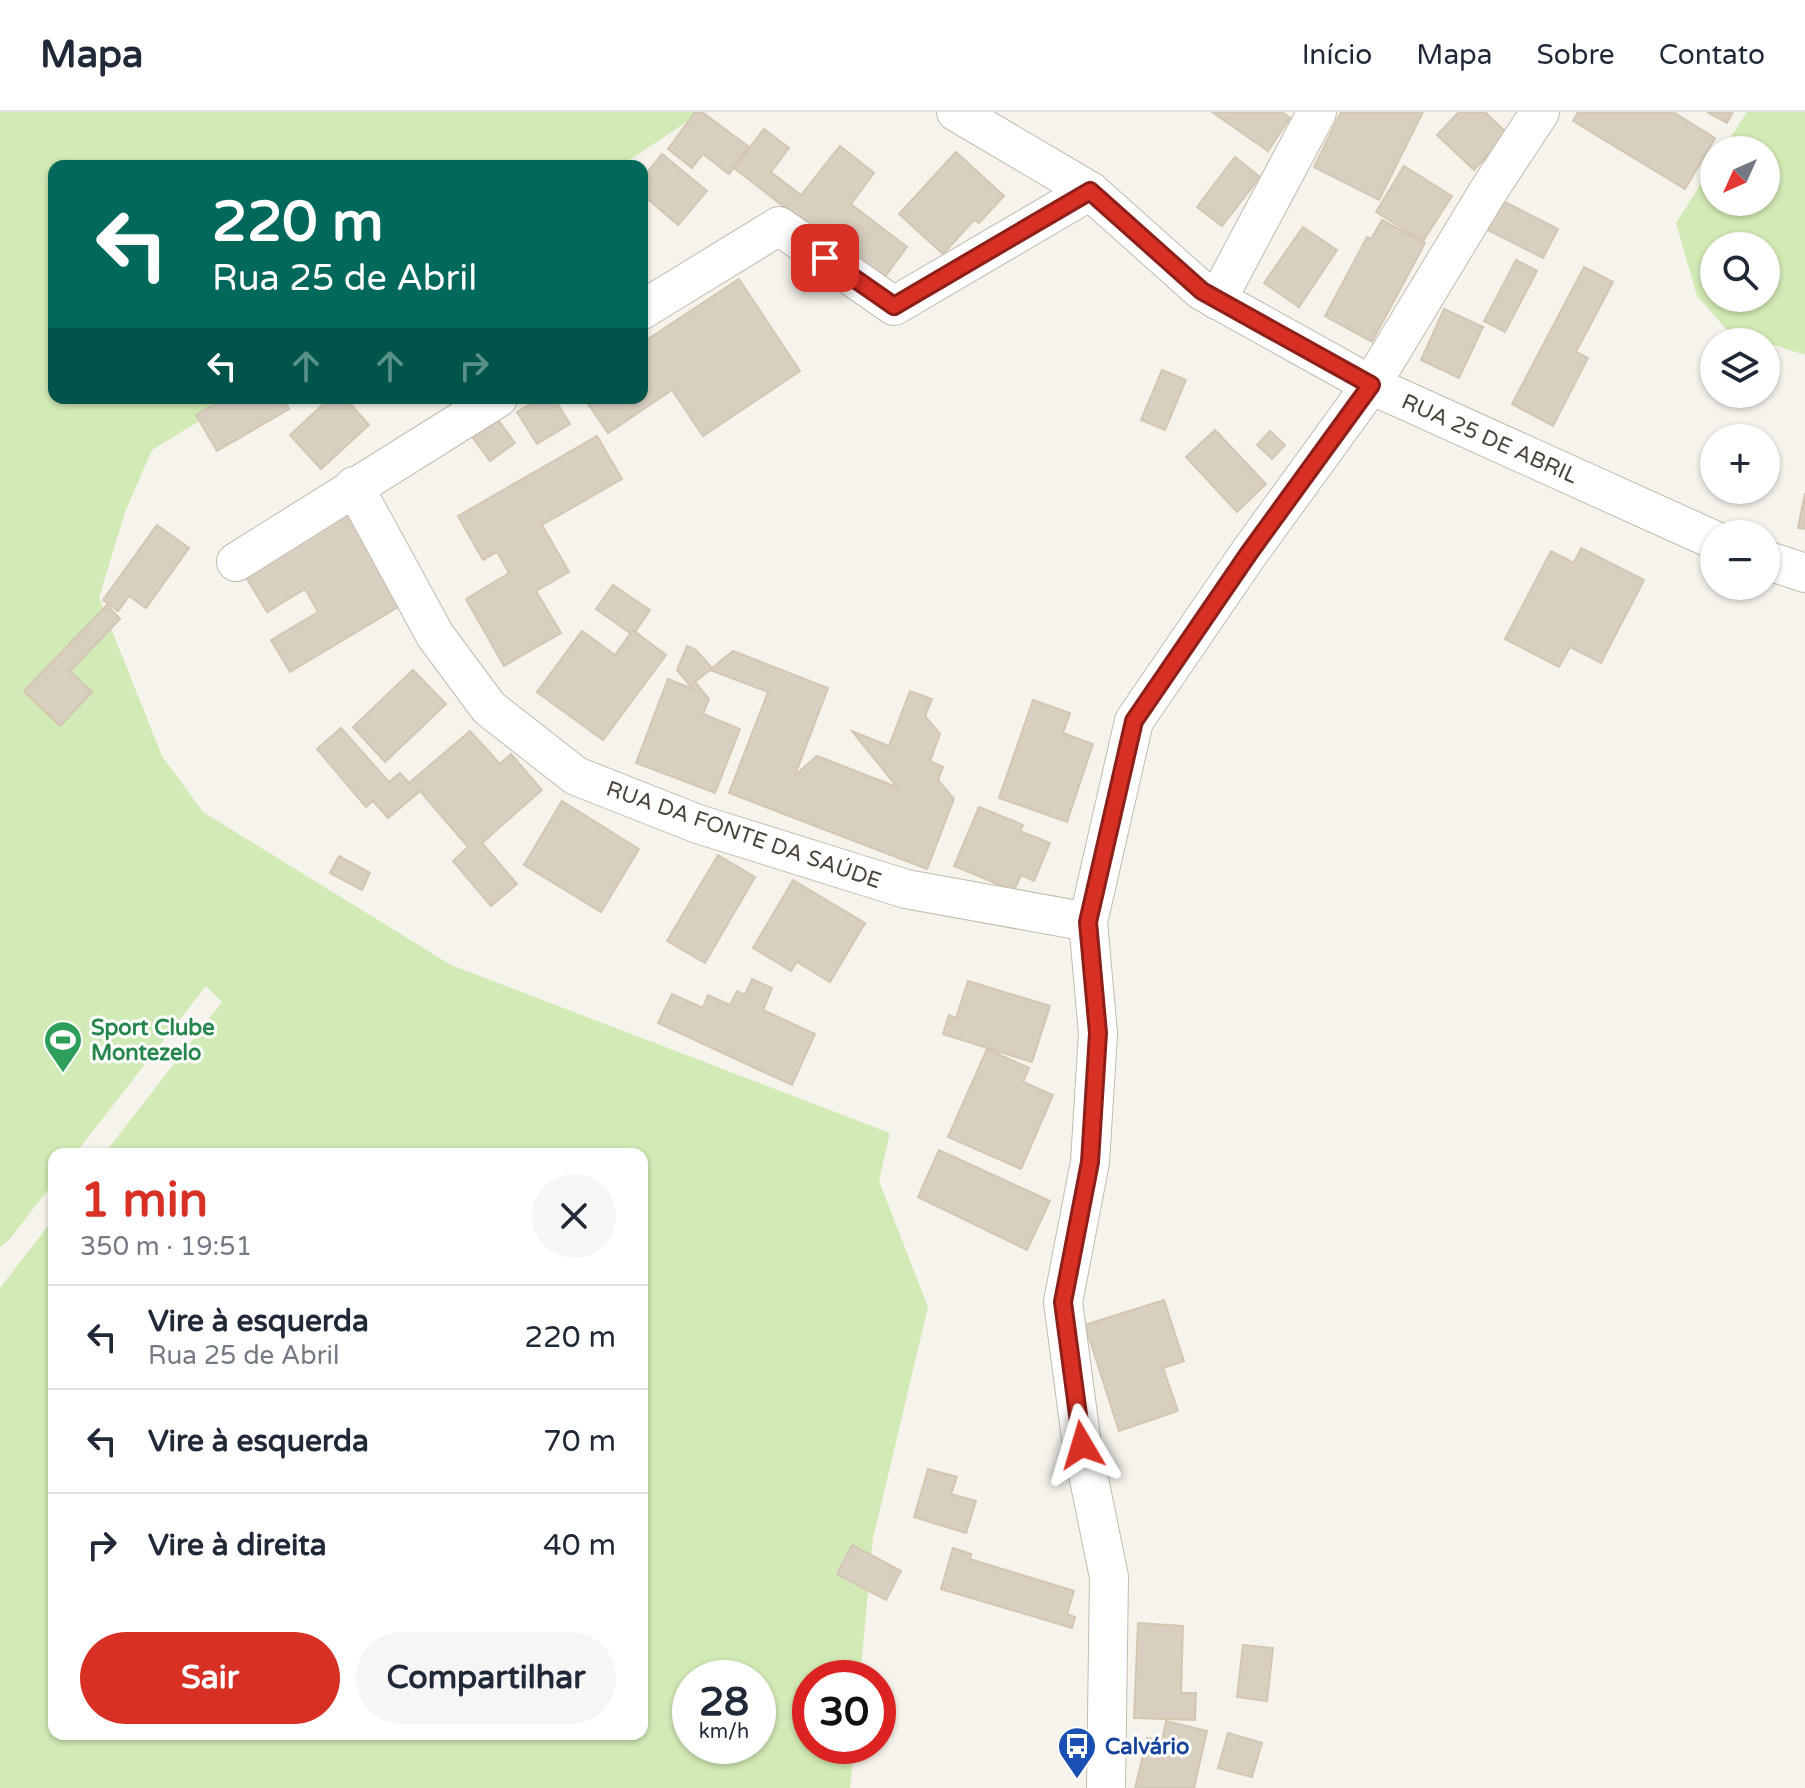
<!DOCTYPE html>
<html lang="pt">
<meta charset="utf-8">
<style>
body{margin:0;font-family:"Varela Round",sans-serif;background:#f6f6f7;color:#1f2937;height:100vh;display:flex;flex-direction:column;font-size:30px;white-space:nowrap}
*{box-sizing:border-box;margin:0}
p{font-size:26px;color:#747a83}
.icon{flex:none;width:44px;height:44px;fill:none;stroke:currentColor;stroke-width:2;stroke-linecap:round;stroke-linejoin:round}
.map{position:relative;flex:1;overflow:hidden}
.sheet{position:absolute;left:48px;top:1036px;width:600px;height:592px;display:flex;flex-direction:column;background:#fff;border-radius:16px;box-shadow:0 2px 6px #0004}
.sheet>*{flex:none}
.hud{position:absolute;left:48px;top:48px;width:600px;height:244px;border-radius:16px;box-shadow:0 2px 6px #0004;background:#00695c;color:#fff;overflow:hidden}
.needle{width:52px;rotate:225deg}
.buttons{position:absolute;left:1700px;top:24px;display:grid;gap:16px}
.buttons a{display:grid;place-items:center;width:80px;height:80px;border-radius:50%;background:#fff;box-shadow:0 2px 6px #0004;font-size:40px}
.speed{position:absolute;left:672px;top:1548px;display:flex;gap:16px;font-size:40px;font-weight:700;text-align:center}
.speed>*{display:grid;place-content:center;width:104px;height:104px;border-radius:50%;background:#fff;box-shadow:0 2px 6px #0004;line-height:1}
.speed small{font-size:20px;font-weight:400}
.speed .limit{border:12px solid #d22;background:#fff;color:#111}
.pin{position:absolute;display:grid;place-items:center;width:68px;height:68px;color:#fff;margin:-34px;border-radius:16px;box-shadow:0 4px 12px #0006}
.me{position:absolute;width:88px;margin:-44px;rotate:353deg;stroke-linejoin:round;filter:drop-shadow(0 0 6px #0008)}
.turn{display:flex;align-items:center;gap:28px;height:168px;padding:0 32px;font-size:36px}
.turn .icon{width:104px;height:104px;stroke-width:2.5}
.turn b{display:block;font-size:56px;line-height:68px}
.lanes{display:flex;align-items:center;height:76px;padding:0 32px;background:#0003;justify-content:center;gap:40px;direction:ltr}
.lanes .off{opacity:.35}
.round{display:grid;place-items:center;flex:none;width:84px;height:84px;border-radius:42px;background:#f6f6f7}
.overview{display:flex;align-items:center;justify-content:space-between;height:136px;padding:0 32px}
h1{font-size:48px;font-weight:800;line-height:60px;color:#d93025}
.primary-button{display:flex;gap:16px;margin-top:auto;padding:16px 32px}
.primary-button a{flex:1;height:92px;border-radius:48px;background:#d93025;color:#fff;font-size:32px;font-weight:800;line-height:92px;text-align:center}
.primary-button a+a{background:#f6f6f7;color:#1f2937}
ul{padding:0;list-style:none}
li{display:flex;align-items:center;gap:24px;height:104px;padding:0 32px;border-top:2px solid #e0e1e3}
li div{flex:1}
li b{display:block;font-size:30px}
li em{font-style:normal}
header{display:flex;align-items:center;gap:48px;box-sizing:border-box;height:112px;padding:0 40px;background:#fff;border-bottom:2px solid #e0e1e3}
header strong{font-size:38px}
nav{display:flex;gap:44px;margin-inline-start:auto;font-size:28px}
.map>svg:first-child{display:block}
.green{fill:#d2eab5;fill-rule:evenodd}
.building{fill:#d8cfc1;stroke:#d3c7b4;stroke-width:2}
.lines{fill:none;stroke-linecap:round;stroke-linejoin:round}
.minor-casing{stroke:#c2bbae;stroke-width:40}
.minor{stroke:#fff;stroke-width:38}
.route-casing{stroke:#8d1f18;stroke-width:20}
.route{stroke:#d93025;stroke-width:14}
.labels{text-anchor:middle;stroke-width:6;stroke-linejoin:round;paint-order:stroke}
.street-label{font-size:22px;fill:#4b4439;stroke:#fff}
.leisure-label{font-size:22px;font-weight:bold;fill:#27864d;stroke:#fff;text-anchor:start}
.transit-label{font-size:22px;font-weight:bold;fill:#164399;stroke:#fff;text-anchor:start}
</style>
<header>
<strong>Mapa</strong>
<nav><a>Início</a><a>Mapa</a><a>Sobre</a><a>Contato</a></nav>
</header>
<div class="map">
<svg width="1805" height="1676" viewBox="0 0 1805 1676">
<rect width="100%" height="100%" fill="#f6f3ec"/>
<g class="green">
<path d="M0,0H702L620,54H54V286H237L152,338L125,400L99,486L162,644L203,700L451,853L890,1021L879,1069L928,1195L873,1427L860,1566H810V1634H854L850,1676H0V1176L54,1106V1622H642V1042H104L222,890L206,874L75,1042H54V1070L9,1128L0,1135ZM690,1566H758V1634H690Z"/>
<path d="M1747,0H1805V243L1727,218L1697,184L1676,111L1714,51V90H1766V38H1722ZM1714,134H1766V186H1714Z"/>
</g>
<g class="building">
<path d="M695,0H702L749,35L729,62L703,42L692,56L668,37Z"/>
<path d="M1212,0H1282L1290,6L1268,39Z"/>
<path d="M1341,0H1423L1379,88L1314,55Z"/>
<path d="M1459,0H1485L1508,22L1474,58L1437,23Z"/>
<path d="M1578,0H1673L1715,26L1685,77L1573,9Z"/>
<path d="M1707,0H1733L1727,11Z"/>
<path d="M764,17L789,36L771,60L801,83L840,34L874,61L851,92L907,135L881,170L734,56Z"/>
<path d="M956,40L1004,84L979,111L974,108L943,142L899,102Z"/>
<path d="M662,42L707,79L678,113L642,82V67Z"/>
<path d="M1235,45L1260,65L1222,114L1197,95Z"/>
<path d="M1404,54L1452,84L1423,129L1376,100Z"/>
<path d="M1499,87L1558,117L1543,146L1484,116Z"/>
<path d="M1382,108L1425,131L1372,230L1325,204L1367,125L1371,127Z"/>
<path d="M1303,115L1337,138L1299,195L1264,171Z"/>
<path d="M1516,148L1537,159L1505,220L1484,209Z"/>
<path d="M1584,155L1613,170L1576,240L1588,246L1553,314L1512,292Z"/>
<path d="M739,167L800,259L703,324L672,278L608,321L584,286H642V221L648,227Z"/>
<path d="M1444,197L1483,215L1459,266L1421,248Z"/>
<path d="M1162,258L1186,268L1165,318L1141,308Z"/>
<path d="M225,286H284L289,297L217,339L196,303Z"/>
<path d="M330,286H345L369,313L321,357L290,323Z"/>
<path d="M540,286H554L570,312L537,332L517,300Z"/>
<path d="M498,308L515,331L490,349L473,326Z"/>
<path d="M1215,318L1266,372L1237,400L1186,345Z"/>
<path d="M1270,319L1285,333L1272,347L1257,333Z"/>
<path d="M597,324L622,367L542,413L569,460L536,479L561,521L504,554L466,487L509,461L497,440L483,448L458,404Z"/>
<path d="M1805,381V417L1798,416Z"/>
<path d="M348,397L405,491L290,560L271,528L318,500L305,477L267,500L243,460Z"/>
<path d="M157,413L189,436L146,496L129,484L118,499L103,488Z"/>
<path d="M1581,436L1644,468L1601,551L1570,535L1559,555L1505,527L1551,439L1574,451Z"/>
<path d="M613,473L650,498L633,523L596,497Z"/>
<path d="M107,493L120,507L70,559L92,580L60,614L24,579Z"/>
<path d="M633,518L666,543L603,628L537,580L582,519L615,543Z"/>
<path d="M687,534L696,538L712,556L733,539L828,576L795,663L817,644L897,675L852,619L889,634L910,579L932,587L925,604L940,622L930,649L943,655L938,668L954,687L927,757L729,681L768,580L710,558L695,570L709,587L703,602L740,617L715,681L636,651L668,567L693,577L677,558Z"/>
<path d="M413,558L446,592L385,650L353,615Z"/>
<path d="M1033,588L1070,601L1063,621L1093,632L1067,710L999,686Z"/>
<path d="M341,616L389,670L400,661L409,671L470,619L500,652L511,642L542,678L482,731L517,772L491,794L453,749L468,735L420,679L388,706L373,689L366,695L317,637Z"/>
<path d="M562,689L639,737L601,800L524,753Z"/>
<path d="M979,695L1023,713L1020,719L1050,731L1034,769L1021,763L1014,779L954,754Z"/>
<path d="M718,743L755,765L705,851L667,829Z"/>
<path d="M339,744L370,761L362,778L330,761Z"/>
<path d="M793,768L865,811L830,870L797,850L791,859L753,836Z"/>
<path d="M752,867L772,876L763,898L815,922L792,973L658,911L672,882L703,896L708,883L730,893L737,879L745,883Z"/>
<path d="M968,869L1050,894L1032,950L943,922L949,903L956,906Z"/>
<path d="M987,937L1029,956L1023,970L1053,983L1021,1057L948,1025Z"/>
<path d="M939,1038L1050,1089L1027,1138L918,1085Z"/>
<path d="M1164,1188L1184,1249L1163,1256L1178,1299L1119,1319L1085,1213Z"/>
<path d="M928,1357L957,1365L951,1382L976,1389L966,1421L914,1405Z"/>
<path d="M852,1433L901,1459L886,1488L837,1462Z"/>
<path d="M953,1436L971,1442L970,1447L1074,1479L1067,1502L1075,1505L1072,1516L941,1477Z"/>
<path d="M1138,1511L1183,1514L1181,1581H1196L1195,1608L1134,1606Z"/>
<path d="M1243,1533L1273,1536L1267,1589L1237,1585Z"/>
<path d="M1166,1609L1207,1619L1194,1676H1135L1147,1626L1162,1629Z"/>
<path d="M1228,1621L1262,1631L1252,1665L1218,1656Z"/>
</g>
<g class="lines">
<defs>
<g id="minor">
<path d="M956,0L1090,79L1202,179L1371,273L1714,428"/>
<path d="M1217,188L1317,0"/>
<path d="M642,198L779,114L894,194L1090,79"/>
<path d="M354,374L435,523L489,596L576,664L698,712L906,777L1088,810"/>
<path d="M1766,448L1805,461"/>
<path d="M236,450L498,286"/>
<path d="M1106,1676L1109,1465L1082,1333L1063,1190L1090,1050L1098,921L1088,810L1134,609L1249,441L1371,273L1487,81L1540,0"/>
</g>
</defs>
<use href="#minor" class="minor-casing"/>
<use href="#minor" class="minor"/>
</g>
<g class="lines">
<defs>
<path id="route" d="M825,146L894,194L1090,79L1202,179L1371,273L1249,441L1134,609L1088,810L1098,921L1090,1050L1063,1190L1082,1333"/>
</defs>
<use href="#route" class="route-casing"/>
<use href="#route" class="route"/>
</g>
<defs>
<symbol id="stadium-pin" viewBox="-11 -11 22 30"><path d="M0 17L-7.5 6A9.5 9.5 0 1 1 7.5 6Z" fill="#2e9e5b" stroke="#fff"/><path d="M0-5a6.5 5 0 1 0 0 10a6.5 5 0 1 0 0-10ZM-3.5-1.8h7v3.6h-7Z" fill="#fff"/></symbol>
<symbol id="bus-pin" viewBox="-11 -11 22 30"><path d="M0 17L-7.5 6A9.5 9.5 0 1 1 7.5 6Z" fill="#1a4fb4" stroke="#fff"/><path d="M-5-6H5V4H4V6H2V4H-2V6H-4V4H-5ZM-3.5-4V0h7V-4ZM-3.5 1.2v1.5H-2V1.2ZM2 1.2v1.5H3.5V1.2Z" fill="#fff"/></symbol>
</defs>
<g fill-rule="evenodd">
<use href="#stadium-pin" x="41" y="906" width="44" height="60"/>
<use href="#bus-pin" x="1055" y="1612" width="44" height="60"/>
</g>
<g class="labels">
<g class="street-label">
<text transform="translate(1490 326) rotate(24)" y="8">RUA 25 DE ABRIL</text>
<text transform="translate(744 722) rotate(19)" y="8">RUA DA FONTE DA SAÚDE</text>
</g>
<g class="leisure-label">
<text x="91" y="923">Sport Clube<tspan x="91" dy="25">Montezelo</tspan></text>
</g>
<g class="transit-label">
<text x="1105" y="1642">Calvário</text>
</g>
</g>
</svg>
<div class="buttons">
<a><svg class="needle" viewBox="-14 -14 28 28"><path d="M0-13l5 13h-10z" fill="#e53935"/><path d="M0 13l5-13h-10z" fill="#747a83"/></svg></a>
<a><svg class="icon" aria-label="search" viewBox="0 0 24 24"><circle cx="10" cy="10" r="6"/><path d="M15 15l6 6"/></svg></a>
<a><svg class="icon" aria-label="layers" viewBox="0 0 24 24"><path d="M12 4l9 5-9 5-9-5zM3 14l9 5 9-5"/></svg></a>
<a>+</a>
<a>−</a>
</div>
<div class="speed"><div>28<small>km/h</small></div><div class="limit">30</div></div>
<div class="pin" style="left:825px;top:146px;background:#d93025"><svg class="icon" aria-label="arrive" viewBox="0 0 24 24"><path d="M6 21V4h12l-3 4 3 4H6"/></svg></div>
<svg class="me" style="left:1082px;top:1333px" viewBox="-20 -20 40 40"><path d="M0-17L14 15 0 8-14 15z" fill="#d93025" stroke="#fff" stroke-width="4"/></svg>
<div class="hud">
<div class="turn"><svg class="icon" aria-label="left" viewBox="0 0 24 24"><path d="M17 20v-9H6M10 6l-5 5 5 5"/></svg><div><b>220 m</b>Rua 25 de Abril</div></div>
<div class="lanes"><svg class="icon" aria-label="left" viewBox="0 0 24 24"><path d="M17 20v-9H6M10 6l-5 5 5 5"/></svg><svg class="icon off" aria-label="ahead" viewBox="0 0 24 24"><path d="M12 20V5M6 11l6-6 6 6"/></svg><svg class="icon off" aria-label="ahead" viewBox="0 0 24 24"><path d="M12 20V5M6 11l6-6 6 6"/></svg><svg class="icon off" aria-label="right" viewBox="0 0 24 24"><path d="M7 20v-9h11M14 6l5 5-5 5"/></svg></div>
</div>
<section class="sheet">
<div class="overview"><div><h1>1 min</h1><p>350 m · 19:51</p></div><a class="round"><svg class="icon" aria-label="close" viewBox="0 0 24 24"><path d="M6 6l12 12M18 6L6 18"/></svg></a></div>
<ul>
<li><svg class="icon" aria-label="left" viewBox="0 0 24 24"><path d="M17 20v-9H6M10 6l-5 5 5 5"/></svg><div><b>Vire à esquerda</b><p>Rua 25 de Abril</p></div><em>220 m</em></li>
<li><svg class="icon" aria-label="left" viewBox="0 0 24 24"><path d="M17 20v-9H6M10 6l-5 5 5 5"/></svg><div><b>Vire à esquerda</b></div><em>70 m</em></li>
<li><svg class="icon" aria-label="right" viewBox="0 0 24 24"><path d="M7 20v-9h11M14 6l5 5-5 5"/></svg><div><b>Vire à direita</b></div><em>40 m</em></li>
</ul>
<div class="primary-button"><a>Sair</a><a>Compartilhar</a></div>
</section>
</div>
